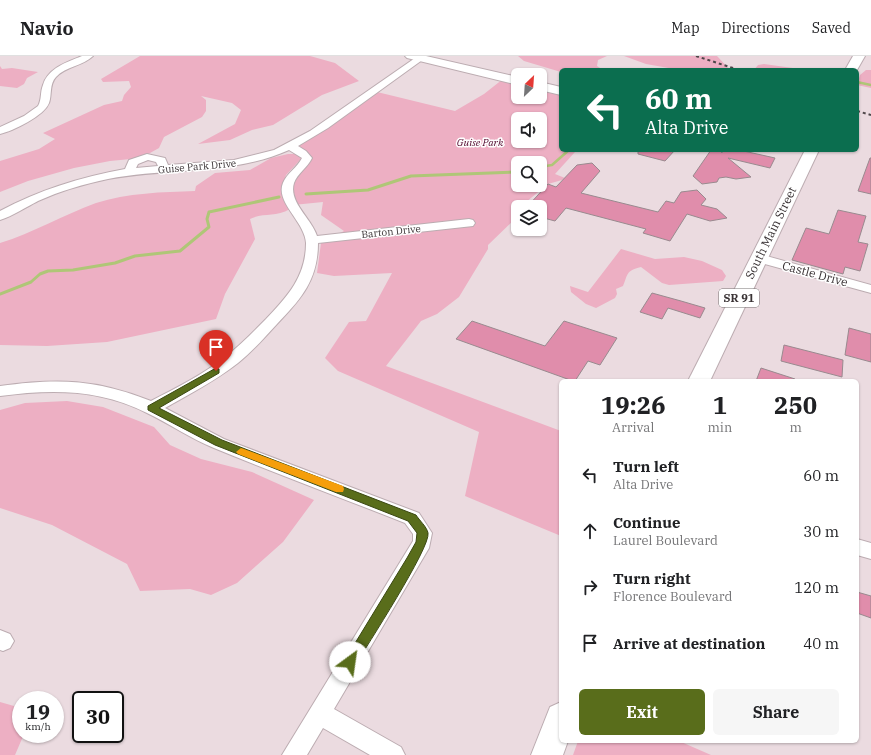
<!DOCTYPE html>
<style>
body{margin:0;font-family:"IBM Plex Serif",serif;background:#f6f6f6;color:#202124;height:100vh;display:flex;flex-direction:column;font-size:15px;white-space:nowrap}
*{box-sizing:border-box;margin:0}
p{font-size:13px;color:#757577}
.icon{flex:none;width:22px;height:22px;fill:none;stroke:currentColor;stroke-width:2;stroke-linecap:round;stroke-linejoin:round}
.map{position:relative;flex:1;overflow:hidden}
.details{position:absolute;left:559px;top:323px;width:300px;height:364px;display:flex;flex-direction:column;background:#fff;border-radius:6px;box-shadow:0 1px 3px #0004}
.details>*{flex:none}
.guide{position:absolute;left:559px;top:12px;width:300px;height:84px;border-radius:6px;box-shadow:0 1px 3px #0004;background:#0b6e4f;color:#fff;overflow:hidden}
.needle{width:26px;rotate:25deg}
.controls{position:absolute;left:511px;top:12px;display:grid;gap:8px}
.controls a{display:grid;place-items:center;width:36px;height:36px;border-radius:6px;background:#fff;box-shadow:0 1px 3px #0004;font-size:20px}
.speed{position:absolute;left:12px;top:635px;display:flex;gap:8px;font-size:20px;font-weight:700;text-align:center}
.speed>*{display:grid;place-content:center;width:52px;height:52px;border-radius:50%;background:#fff;box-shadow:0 1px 3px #0004;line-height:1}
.speed small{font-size:10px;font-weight:400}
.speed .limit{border:2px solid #111;border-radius:6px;background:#fff;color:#111}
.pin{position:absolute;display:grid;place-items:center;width:34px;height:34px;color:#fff;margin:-41px -17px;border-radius:50% 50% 50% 0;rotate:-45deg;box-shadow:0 0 4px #0007}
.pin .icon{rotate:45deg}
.me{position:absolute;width:44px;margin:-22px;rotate:31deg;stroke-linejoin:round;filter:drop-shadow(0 0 3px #0008)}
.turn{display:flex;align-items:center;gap:14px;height:84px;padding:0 20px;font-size:18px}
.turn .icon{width:52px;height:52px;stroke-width:2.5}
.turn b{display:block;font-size:28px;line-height:34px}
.eta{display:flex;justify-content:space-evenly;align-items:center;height:68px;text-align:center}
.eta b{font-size:24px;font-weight:700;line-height:28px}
.primary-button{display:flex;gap:8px;margin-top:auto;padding:8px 20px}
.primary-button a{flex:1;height:46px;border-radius:6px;background:#596d1b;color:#fff;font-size:16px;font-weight:700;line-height:46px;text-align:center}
.primary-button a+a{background:#f6f6f6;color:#202124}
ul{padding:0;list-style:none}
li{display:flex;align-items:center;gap:12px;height:56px;padding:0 20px}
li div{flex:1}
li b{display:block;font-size:15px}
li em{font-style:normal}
header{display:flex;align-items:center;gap:24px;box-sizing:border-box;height:56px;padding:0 20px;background:#fff;border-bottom:1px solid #e0e0e0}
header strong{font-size:19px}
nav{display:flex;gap:22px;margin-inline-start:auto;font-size:14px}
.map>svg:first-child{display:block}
.green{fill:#edafc3;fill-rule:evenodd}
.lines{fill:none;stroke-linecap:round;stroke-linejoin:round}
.stream-far1{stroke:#afc677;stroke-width:2.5}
.stream{stroke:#afc677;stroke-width:3}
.building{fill:#e08dab;stroke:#998a8f}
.street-casing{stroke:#bcacb1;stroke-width:2}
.secondary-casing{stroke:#bcacb1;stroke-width:2}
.primary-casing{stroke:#bcacb1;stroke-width:2}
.street{fill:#fff;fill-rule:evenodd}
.secondary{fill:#fff;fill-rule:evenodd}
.primary{fill:#fff;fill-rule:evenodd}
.rail{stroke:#4e4649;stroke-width:2;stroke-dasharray:3 3;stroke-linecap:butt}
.route{fill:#596d1b;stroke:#3a4712}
.slow{fill:#f59e0b}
.labels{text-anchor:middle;stroke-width:3;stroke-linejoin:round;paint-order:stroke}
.far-park-label{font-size:10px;font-style:italic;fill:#4f042a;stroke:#fff}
.far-street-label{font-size:10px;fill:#393234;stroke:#fff}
.shield{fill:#fff;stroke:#747071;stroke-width:1}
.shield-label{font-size:11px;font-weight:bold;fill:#393234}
.street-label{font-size:12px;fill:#393234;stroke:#fff}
</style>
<header>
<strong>Navio</strong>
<nav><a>Map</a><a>Directions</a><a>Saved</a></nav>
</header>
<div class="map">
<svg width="871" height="699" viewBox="0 0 871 699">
<rect width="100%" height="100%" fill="#ebdbe0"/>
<g class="green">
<path d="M140,0H310L335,7L359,25L322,39L273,69L252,74L230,84L198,88L235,68L241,54L232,47L201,40L206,44V55L202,61L164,81L159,92L141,102L110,105L74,112L28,125L0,136V105L39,93L55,83L43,77L104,49L122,45L124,39L131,31L129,25L103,26L101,23Z"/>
<path d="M518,0H607L598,4L597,10L603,14H561V16L524,5Z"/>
<path d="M624,0H717L730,14H680L646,8Z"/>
<path d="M764,8L807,14H754L758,9Z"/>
<path d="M0,10L2,13L12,12L38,16L27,22L24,28L17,32L0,30Z"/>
<path d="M866,14H871V32L857,29L860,19Z"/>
<path d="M503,23L518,26V41H540V30L561,35V94L575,96L555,118L565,122L562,124L548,128L520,151H518V160L488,189V193L459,241L437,258L421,265L386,310L561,375V480L465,440L479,376L338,315L325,302L349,266L366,265L392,217L334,220L317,217L321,187L344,175L321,159L323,146L293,149L288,134L307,102L291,91L373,35L455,55L484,38ZM518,63H540V85H518ZM518,107H540V129H518Z"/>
<path d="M288,98H299L301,103L286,119L281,136L290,153C275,162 264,156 250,163L255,183L225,238L216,263L107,286L47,290L0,289V187C33,177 63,159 96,147C127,137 163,136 195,135L196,130L215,117L250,114L271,102Z"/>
<path d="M621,193L655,203L684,201L702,205L722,214L726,220L723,225L669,229L662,227L641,211C625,215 628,219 623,230L616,233L617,238L615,242L596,252L586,248L571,236L570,230L588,236Z"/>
<path d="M67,345L103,351L154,371L170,389L201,403L252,416L314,444L283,486L237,527L211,539L190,533L140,535L127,508L52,469L0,452V354L25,347Z"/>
<path d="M0,646L21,652V678H24L15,699H0Z"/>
<path d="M578,685H679L711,699H573Z"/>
</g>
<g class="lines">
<g class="stream-far1">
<path d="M857,26L871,29"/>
<path d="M540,111L552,109L569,94"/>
</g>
<g class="stream">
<path d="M306,138L368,134L411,120L518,116"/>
<path d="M0,238L31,226L40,218L48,215L73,214L115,207L135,200L180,195L209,171L207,163L209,156L279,141"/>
</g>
</g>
<g class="building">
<path d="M638,94H675L665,105L638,98Z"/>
<path d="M711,94H719L722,97L723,94H739L775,102L770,112L728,102L751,121L736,123L726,121L719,122L717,126L702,128L693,120Z"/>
<path d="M870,102H871V138L858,135Z"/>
<path d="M592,107L600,115L581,137L658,156L666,145L674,147L681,136L697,134L706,143L701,149L717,153L727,162L710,165L687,158L670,185L643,177L646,173L566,152L555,165L540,161V151H527L548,128L556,131L577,109Z"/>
<path d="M838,154L866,160L858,186L868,188L860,215L845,211L843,218L792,204L806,172L829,178Z"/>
<path d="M652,237L681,245L705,252L700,262L668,252L662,263L640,256Z"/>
<path d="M472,265L545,290L564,265L617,282L600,309L588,305L575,325H573L456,283Z"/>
<path d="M849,272L871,278V306L845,299Z"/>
<path d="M784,289L843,304L842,321L781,305Z"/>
<path d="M761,312L795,323V325H756Z"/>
<path d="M857,536L871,540V562L857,557Z"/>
</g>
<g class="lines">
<defs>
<g id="street">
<path d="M82,0H93C83,10 66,10 56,21C49,28 52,39 49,47C44,60 13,75 0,78V71L24,60L38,50C42,43 40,36 43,29C48,12 67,6 82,0Z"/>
<path d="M418,0H424L425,2L328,72L298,90L306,95L312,102C308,111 297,118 294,127C288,146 312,163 317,180L469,163L473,164L475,167L473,170L318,187C318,224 301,243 277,268C264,282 252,296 238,307C215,325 190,338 165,352L224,383L419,457L432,477L429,492L334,653L401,691L405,699H370L323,672L307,699H282L413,485V478L405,467C342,442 277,418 214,392C191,383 170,368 147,357C100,333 52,333 0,340V330C58,322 96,323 151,345C176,332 202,319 224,302C240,290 253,276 266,263C288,240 306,220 306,187C305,166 275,146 283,127C287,117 297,112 302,102L289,94C231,120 168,111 108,123C84,128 60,135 38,145C26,151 13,160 0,164V155C39,134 81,121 125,113L129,104L147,98L165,102L168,109L234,104L274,94L310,75ZM148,104L156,106L158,110L136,112L138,108Z"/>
<path d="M759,198L871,229V237L754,205L753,202Z"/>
<path d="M857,483L871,487V503L857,499Z"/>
<path d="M0,574L10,578L14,585L10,592L3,595L0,594Z"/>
</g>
<g id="secondary">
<path d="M405,0H426L518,21V29L407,2Z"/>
<path d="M540,26L561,31V39L540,34Z"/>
</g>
<g id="primary">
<path d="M853,0H865L857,14H845Z"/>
<path d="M805,94H819L710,325H688Z"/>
<path d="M561,646V685H568L563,699H531L550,651Z"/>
</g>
</defs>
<use href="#street" class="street-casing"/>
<use href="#secondary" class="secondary-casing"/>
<use href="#primary" class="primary-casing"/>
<use href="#street" class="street"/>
<use href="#secondary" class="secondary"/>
<use href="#primary" class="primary"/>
<g class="rail">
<path d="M696,0L739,14"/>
<path d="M857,55L871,59"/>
</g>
</g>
<path class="route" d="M216,312L219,313V317L159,352L222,384L416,459C419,464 427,471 428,477C431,491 366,591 354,611L350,612L346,611L344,606L346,602L407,502L416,486L417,477L408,465L215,389L148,354V350Z"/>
<path class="slow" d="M241,392L343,430L344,433L343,436H336L238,398L236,396Z"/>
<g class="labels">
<g class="far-park-label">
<text x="480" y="90">Guise Park</text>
</g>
<g class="far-street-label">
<text transform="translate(197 110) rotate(-5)" y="4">Guise Park Drive</text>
<text transform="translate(391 175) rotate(-6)" y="4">Barton Drive</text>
</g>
<rect class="shield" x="719" y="233" width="40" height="18" rx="3"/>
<g class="shield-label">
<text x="739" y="246">SR 91</text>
</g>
<g class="street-label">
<text transform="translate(771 177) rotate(-64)" y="4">South Main Street</text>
<text transform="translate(815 218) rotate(15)" y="4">Castle Drive</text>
</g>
</g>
</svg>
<div class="controls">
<a><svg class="needle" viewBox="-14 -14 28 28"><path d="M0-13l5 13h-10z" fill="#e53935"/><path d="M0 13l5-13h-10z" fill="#757577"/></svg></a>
<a><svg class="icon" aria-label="sound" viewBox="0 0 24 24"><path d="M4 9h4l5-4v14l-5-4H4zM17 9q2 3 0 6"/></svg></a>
<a><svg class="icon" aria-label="search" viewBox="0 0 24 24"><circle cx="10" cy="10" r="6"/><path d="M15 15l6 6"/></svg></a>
<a><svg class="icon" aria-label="layers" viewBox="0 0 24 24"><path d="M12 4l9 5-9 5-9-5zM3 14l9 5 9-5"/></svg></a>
</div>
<div class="speed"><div>19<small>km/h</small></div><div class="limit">30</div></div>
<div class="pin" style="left:216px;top:315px;background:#d93025"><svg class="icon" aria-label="arrive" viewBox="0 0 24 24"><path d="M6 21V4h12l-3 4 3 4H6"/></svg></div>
<svg class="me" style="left:350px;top:606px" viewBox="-20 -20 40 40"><circle r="19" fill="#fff"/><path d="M0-13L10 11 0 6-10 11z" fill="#596d1b"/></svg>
<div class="guide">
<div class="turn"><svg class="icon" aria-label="left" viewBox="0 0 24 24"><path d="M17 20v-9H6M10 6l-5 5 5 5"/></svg><div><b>60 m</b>Alta Drive</div></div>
</div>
<section class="details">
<div class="eta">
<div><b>19:26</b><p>Arrival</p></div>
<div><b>1</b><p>min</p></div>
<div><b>250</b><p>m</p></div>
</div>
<ul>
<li><svg class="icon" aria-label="left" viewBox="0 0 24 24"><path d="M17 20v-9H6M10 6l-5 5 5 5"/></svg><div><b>Turn left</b><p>Alta Drive</p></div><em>60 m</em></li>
<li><svg class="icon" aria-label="ahead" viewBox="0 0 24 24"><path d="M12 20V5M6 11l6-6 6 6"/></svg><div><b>Continue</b><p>Laurel Boulevard</p></div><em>30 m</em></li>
<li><svg class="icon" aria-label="right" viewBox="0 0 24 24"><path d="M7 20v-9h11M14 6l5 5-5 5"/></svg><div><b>Turn right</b><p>Florence Boulevard</p></div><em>120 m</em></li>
<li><svg class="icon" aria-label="arrive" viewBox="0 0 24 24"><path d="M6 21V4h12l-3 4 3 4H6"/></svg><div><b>Arrive at destination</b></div><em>40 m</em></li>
</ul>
<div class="primary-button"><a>Exit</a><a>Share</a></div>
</section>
</div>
